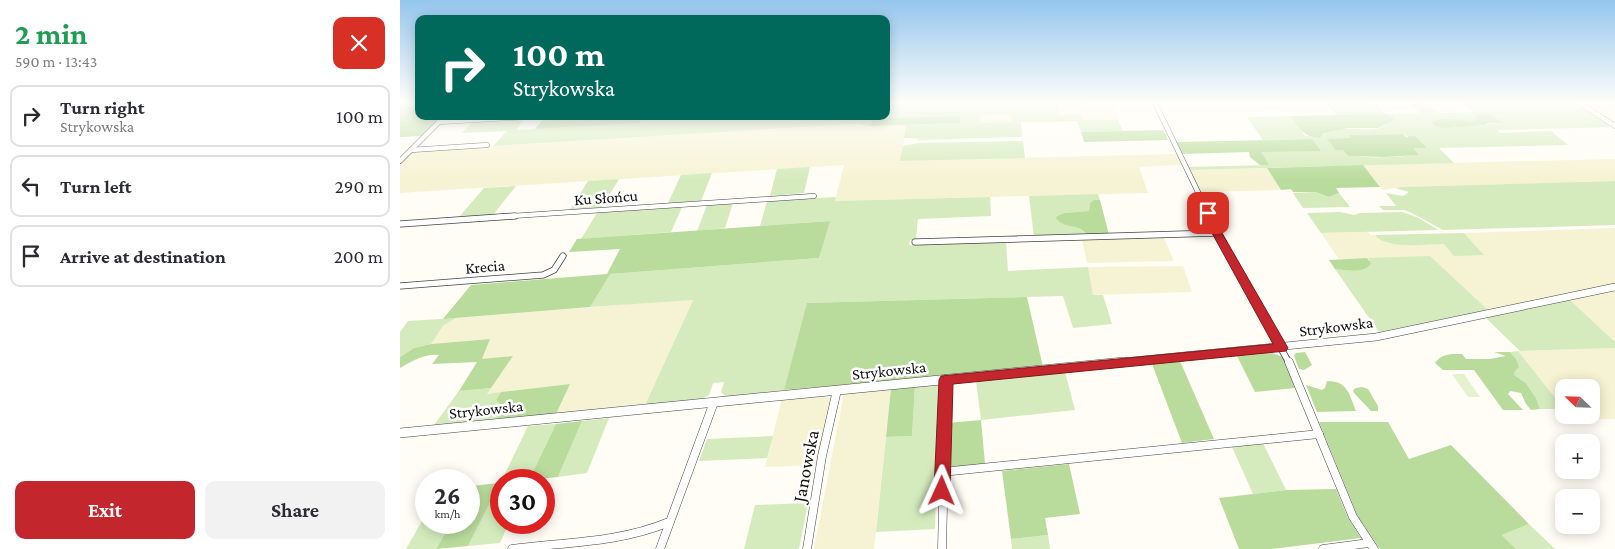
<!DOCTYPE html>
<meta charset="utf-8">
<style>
body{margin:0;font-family:"Crimson Pro",serif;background:#f2f2f3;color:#2b2b33;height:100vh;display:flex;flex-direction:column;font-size:19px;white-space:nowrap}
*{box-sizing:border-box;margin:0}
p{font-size:16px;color:#7c7c81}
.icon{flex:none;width:28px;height:28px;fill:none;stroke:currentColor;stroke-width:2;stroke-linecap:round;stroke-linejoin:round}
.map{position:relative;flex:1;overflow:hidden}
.details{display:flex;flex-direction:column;background:#fff;width:400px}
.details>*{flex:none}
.guide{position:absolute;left:15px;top:15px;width:475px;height:105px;border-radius:10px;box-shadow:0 2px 12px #0003;background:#00695c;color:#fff;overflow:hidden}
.needle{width:32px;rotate:293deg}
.fabs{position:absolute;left:1155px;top:379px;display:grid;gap:10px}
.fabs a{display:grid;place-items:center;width:45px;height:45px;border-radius:10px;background:#fff;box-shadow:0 2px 12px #0003;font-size:25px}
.speed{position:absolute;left:15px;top:469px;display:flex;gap:10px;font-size:25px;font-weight:700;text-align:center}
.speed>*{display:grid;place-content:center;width:65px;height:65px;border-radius:50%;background:#fff;box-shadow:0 2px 12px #0003;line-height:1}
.speed small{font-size:12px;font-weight:400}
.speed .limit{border:8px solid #d22;background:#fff;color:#111}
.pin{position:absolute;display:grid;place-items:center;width:42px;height:42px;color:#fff;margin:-21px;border-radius:10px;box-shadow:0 2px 8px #0006}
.me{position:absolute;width:55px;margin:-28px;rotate:1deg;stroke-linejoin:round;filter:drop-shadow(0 0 4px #0008)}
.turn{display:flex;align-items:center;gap:18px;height:105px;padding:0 15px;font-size:22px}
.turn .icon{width:65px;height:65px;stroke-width:2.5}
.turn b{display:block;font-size:35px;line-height:42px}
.round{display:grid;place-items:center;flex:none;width:52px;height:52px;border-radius:10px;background:#f2f2f3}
.overview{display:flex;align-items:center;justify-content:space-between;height:85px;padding:0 15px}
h1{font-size:30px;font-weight:700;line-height:38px;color:#1e9e55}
.button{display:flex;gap:10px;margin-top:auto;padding:10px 15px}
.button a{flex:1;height:58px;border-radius:10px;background:#c4262e;color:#fff;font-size:20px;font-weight:700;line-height:58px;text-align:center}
.button a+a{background:#f2f2f3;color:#2b2b33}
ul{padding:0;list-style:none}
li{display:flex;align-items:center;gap:15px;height:62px;margin:0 10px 8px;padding:0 5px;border:2px solid #e1e1e2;border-radius:10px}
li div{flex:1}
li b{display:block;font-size:19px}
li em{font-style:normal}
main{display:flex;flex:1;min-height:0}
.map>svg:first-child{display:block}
.farmland{fill:#f6f3d4}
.green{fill:#d5ebbd;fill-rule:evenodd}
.forest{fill:#b9dc9c}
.pitch{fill:#e6f2cf}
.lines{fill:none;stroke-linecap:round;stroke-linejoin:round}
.minor-far2-casing{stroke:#444;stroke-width:5.5}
.minor-far1-casing{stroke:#444;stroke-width:7}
.minor-casing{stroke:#444;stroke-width:9}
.tertiary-far1-casing{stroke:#444;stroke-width:8}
.tertiary-casing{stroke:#444;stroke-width:10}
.minor-far2{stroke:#fff;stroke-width:4.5}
.minor-far1{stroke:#fff;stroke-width:5.5}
.minor{stroke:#fff;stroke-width:8}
.tertiary-far1{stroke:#fff;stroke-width:7}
.tertiary{stroke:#fff;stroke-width:9}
.route{fill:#c4262e;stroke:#7f191e}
.labels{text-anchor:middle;stroke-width:5;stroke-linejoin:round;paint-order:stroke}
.street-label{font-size:16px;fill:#111;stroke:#fff}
.near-street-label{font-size:19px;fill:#111;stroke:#fff}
</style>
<main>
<section class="details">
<div class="overview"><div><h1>2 min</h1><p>590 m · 13:43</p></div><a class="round" style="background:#d93025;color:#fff"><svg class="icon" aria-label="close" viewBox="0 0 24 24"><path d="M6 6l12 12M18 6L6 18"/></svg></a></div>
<ul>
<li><svg class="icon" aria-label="right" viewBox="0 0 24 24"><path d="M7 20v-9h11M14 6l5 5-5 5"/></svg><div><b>Turn right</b><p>Strykowska</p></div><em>100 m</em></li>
<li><svg class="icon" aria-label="left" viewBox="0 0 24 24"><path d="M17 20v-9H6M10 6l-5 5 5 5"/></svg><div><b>Turn left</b></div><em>290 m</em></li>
<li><svg class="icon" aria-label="arrive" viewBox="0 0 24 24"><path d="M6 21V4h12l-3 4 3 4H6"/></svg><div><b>Arrive at destination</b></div><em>200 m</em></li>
</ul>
<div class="button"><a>Exit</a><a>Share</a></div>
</section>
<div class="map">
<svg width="1215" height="549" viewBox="0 0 1215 549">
<rect width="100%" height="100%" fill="#fffdf5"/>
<g class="farmland">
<path d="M1181,103H1215V125Z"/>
<path d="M713,104L718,120H682L680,114L659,115L657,106Z"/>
<path d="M613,114L614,122L580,123V115Z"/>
<path d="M455,124V126L506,125L501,161L774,154H777L782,165L739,167L748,193L435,201L444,165L0,193V164L13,151Z"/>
<path d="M1215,159V181L1002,187L983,190L963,165Z"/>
<path d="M867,168L881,190L800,192L789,170Z"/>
<path d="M1215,228V284L1088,310L1030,257L939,259L921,233L968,232L970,235H975L986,243L992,244H1044L1083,254L1064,233Z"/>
<path d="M764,238L774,261L687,263L682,240Z"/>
<path d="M783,266L792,292L693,295L688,267Z"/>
<path d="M1215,291V342L1170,300Z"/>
<path d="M293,299L245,405L156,414L169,384L86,394L112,357L82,359L90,339L31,344L43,326L56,318Z"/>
<path d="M1215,348V419H1172L1169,415H1191V388H1164V409L1118,351Z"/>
<path d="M491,388L474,549H414L444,393Z"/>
<path d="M424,395L430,399L416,465L365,467L382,398Z"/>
</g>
<g class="green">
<path d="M486,103H707L657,106L659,115L681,114L682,120H718L723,131L681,132L677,121L621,122L622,137L519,140L515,138H504L506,125L559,123V116L481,118L472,120L470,126L454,124L93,146L107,131L62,133L73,121L125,118L116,130L240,123L244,116H486ZM612,114L613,122L580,123V115Z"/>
<path d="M926,103H975L986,114L1020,113L1009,103H1027L1039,113L1073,112L1063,103H1178L1214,127L1097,130L1100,133L1151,131L1168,145L1039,148L1054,163L789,170L788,167L868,165L860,152L912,139L863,140L847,117L890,116L905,136L921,137C932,122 967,133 980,128C985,126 990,121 993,118L986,114L937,115ZM1085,114L1098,118L1087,125L1049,128L1042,120L1073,122ZM1003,134L1027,148H1012L1018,155C1003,156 951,162 942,150L952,138L950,135Z"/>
<path d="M623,141L625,158L500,161L503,146L518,143Z"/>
<path d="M410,167L404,193L370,196L377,169Z"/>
<path d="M312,173L301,201L268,203L281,175Z"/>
<path d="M219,179L202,207L170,210L188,181Z"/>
<path d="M1215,181V225L1043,230L1010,212L1004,210H983L979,206H996L986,193L1003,196L1009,192L995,188L1002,187Z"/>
<path d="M116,186L93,215L59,217L84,188Z"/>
<path d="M916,192L929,197L939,193L950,207L903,208L893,193Z"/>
<path d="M698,194L700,200H694L690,203L689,211L664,213L657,216C666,222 681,226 687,235L634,237L629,196Z"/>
<path d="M436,197L435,201L590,197L591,216L518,219L516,238L519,240H510L509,245L606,242L608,271L688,267L693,295H703L712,324L673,328L663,296L408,303L384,390L327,397L321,392L324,382L313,383L309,395L302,399L245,405L293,300L190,307L209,274L419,258L429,221L360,226L367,201Z"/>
<path d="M333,203L325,228L297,231L307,205Z"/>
<path d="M282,207L271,232L181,239L197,213Z"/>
<path d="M940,212L954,215L960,213L1002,212L1019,218L1038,230L921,233L907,213Z"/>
<path d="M1064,233L1084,255L1054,256L1044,244C1027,244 985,250 975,235Z"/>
<path d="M1030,256L1088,310L979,332L935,269L953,270L970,260L967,258Z"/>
<path d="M1170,300L1215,342V348L1120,351L1086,318Z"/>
<path d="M56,318L43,326L31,344L14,348L0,357V332L8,321Z"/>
<path d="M1118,351L1164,409H1140L1136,398L1126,383L1114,375C1115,364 1120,363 1110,352Z"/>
<path d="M665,372L675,410L581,420L576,381Z"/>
<path d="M539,384L535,529L476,532L486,437L512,436L515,386Z"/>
<path d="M91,388L87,394L101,392L96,400L102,406L97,419L34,425L59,391Z"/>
<path d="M209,418L187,473L158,477L182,421Z"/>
<path d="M156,424L129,480H102L128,426Z"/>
<path d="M373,436L367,458L299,461L307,439Z"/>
<path d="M863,443L886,490L853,494L832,447Z"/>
<path d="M101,481V522L109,523L100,543L68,546Z"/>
<path d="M408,503L399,549H344L355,505Z"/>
<path d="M26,514V522L51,523L36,549H6Z"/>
<path d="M1129,524L1155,549H1116L1102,535Z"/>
<path d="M648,535L650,549H612L611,539Z"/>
</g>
<g class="forest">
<path d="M0,103H19V116H42L22,136L0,137Z"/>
<path d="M986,114L994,118L993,121L978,128H948L924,133L921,137C905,139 899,128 890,116Z"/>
<path d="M1079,114L1091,115L1103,123L1091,122L1085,125L1049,128L1038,127L1032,123C1042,115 1061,121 1073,122L1076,120V116Z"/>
<path d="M161,116H244L240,123L135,129L145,117Z"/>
<path d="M560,116V123L470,126L472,120L481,118Z"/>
<path d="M763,130L768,140L684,142L681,132Z"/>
<path d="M1003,134L1006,137L1015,136L1027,148H1013L1019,155L985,157L949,156L942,150H936L927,139L951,138L949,135Z"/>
<path d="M912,139L921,151L861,152L869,165H860L850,157L849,152L781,154L775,142Z"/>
<path d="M963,165L980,187L936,188L939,193L929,197L916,192H893L891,189L881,190L867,168Z"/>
<path d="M694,200H700L709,235H687C679,222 664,230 656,218L657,216L664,213L689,211L690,203Z"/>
<path d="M430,221L419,258L210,274L190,307L43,319L71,285L207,274L220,249L169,252L177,239Z"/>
<path d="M967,258L971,263C965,274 946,270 935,269L929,260Z"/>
<path d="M627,297L643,367L384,390L407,303Z"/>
<path d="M90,339L82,359L113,356L91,388L59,391L77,362L32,364L39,355C26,353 12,361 0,368V357L14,348L31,344Z"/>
<path d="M905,352L912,365L904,370L899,369L894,356L896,353Z"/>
<path d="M1094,352H1110L1116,359L1119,367L1115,371L1114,375L1126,383L1136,398L1140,409L1131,410L1126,404L1121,393L1110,391L1108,394L1123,410H1103L1074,370H1043L1035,363C1042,353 1051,354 1062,354L1066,359H1090L1106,356Z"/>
<path d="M872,353L883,357L895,388L855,392L837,356Z"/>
<path d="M780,361L814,439L782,443L752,364Z"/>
<path d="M927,381C948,381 949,394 956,411L917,412L906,385L922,390L925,388Z"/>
<path d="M170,384L156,414L97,419L102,406L96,400L101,392Z"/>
<path d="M515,386L512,436L486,437L491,388Z"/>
<path d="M962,387L968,389L978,406V411H971L954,393L953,390L956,388Z"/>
<path d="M581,420L585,464L553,467L548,463V423Z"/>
<path d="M182,421L158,477L129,480L156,424Z"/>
<path d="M919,422H988L1009,459L1051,445L1129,524L1102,535L1116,549H980L958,517Z"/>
<path d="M669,464L680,514L645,518L648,535L611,539L602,471Z"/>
<path d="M100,483L68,546L36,549L51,523L69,522V490L71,486Z"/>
<path d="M936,489L948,518L961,538L872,549H839L819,498L886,490Z"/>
</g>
<path class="pitch" d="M1052,374H1064L1080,397H1068Z"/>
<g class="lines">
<defs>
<g id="minor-far2">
<path d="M755,103L810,217"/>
<path d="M1180,103L1215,126"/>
<path d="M39,122L142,116"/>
<path d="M11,150L87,145"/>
<path d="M0,161L45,116"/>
<path d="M97,217L414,196"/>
</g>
<g id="minor-far1">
<path d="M809,216L889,363"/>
<path d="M0,224L115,216"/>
<path d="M515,242L817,233"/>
<path d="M0,286L143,275L154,270L163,256"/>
</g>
<g id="minor">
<path d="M889,362L953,517L974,549"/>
<path d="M542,472L919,434"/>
<path d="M112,549C165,542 219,543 269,522"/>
<path d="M260,549L314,402"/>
<path d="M407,549L422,456L437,390"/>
<path d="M542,549L546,379"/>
<path d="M923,549L969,543"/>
</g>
<path id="tertiary-far1" d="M711,363L976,337L1215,287"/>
<path id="tertiary" d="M0,433L724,362"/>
</defs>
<use href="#minor-far2" class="minor-far2-casing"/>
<use href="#minor-far1" class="minor-far1-casing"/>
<use href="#minor" class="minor-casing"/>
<use href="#tertiary-far1" class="tertiary-far1-casing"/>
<use href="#tertiary" class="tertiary-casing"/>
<use href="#minor-far2" class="minor-far2"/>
<use href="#minor-far1" class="minor-far1"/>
<use href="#minor" class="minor"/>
<use href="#tertiary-far1" class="tertiary-far1"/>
<use href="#tertiary" class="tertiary"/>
</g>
<linearGradient id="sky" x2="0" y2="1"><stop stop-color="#95c6ee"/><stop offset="0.57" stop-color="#fffefa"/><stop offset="1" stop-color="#fffefa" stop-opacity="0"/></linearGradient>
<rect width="1215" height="180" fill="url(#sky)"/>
<path class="route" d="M808,210L813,213L822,233L888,348L886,351L553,384L550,491L548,496L542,498L537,496L534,491L539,380L541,376L873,344L812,233L803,213Z"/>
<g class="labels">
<g class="street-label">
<text transform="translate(206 197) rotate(-4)" y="6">Ku Słońcu</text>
<text transform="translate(85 266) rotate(-5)" y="6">Krecia</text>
<text transform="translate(936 326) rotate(-7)" y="6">Strykowska</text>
<text transform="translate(489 370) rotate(-6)" y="6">Strykowska</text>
<text transform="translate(86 409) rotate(-6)" y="6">Strykowska</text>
</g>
<g class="near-street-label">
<text transform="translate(405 466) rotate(-79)" y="7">Janowska</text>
</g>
</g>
</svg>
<div class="fabs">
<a><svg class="needle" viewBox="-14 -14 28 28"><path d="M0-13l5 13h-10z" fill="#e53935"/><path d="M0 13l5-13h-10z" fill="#7c7c81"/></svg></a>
<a>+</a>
<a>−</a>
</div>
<div class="speed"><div>26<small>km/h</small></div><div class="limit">30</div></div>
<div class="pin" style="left:808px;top:213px;background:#d93025"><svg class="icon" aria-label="arrive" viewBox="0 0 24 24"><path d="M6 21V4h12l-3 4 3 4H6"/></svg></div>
<svg class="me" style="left:542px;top:491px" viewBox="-20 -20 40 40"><path d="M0-17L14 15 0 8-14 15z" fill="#c4262e" stroke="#fff" stroke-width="4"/></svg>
<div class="guide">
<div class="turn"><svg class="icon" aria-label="right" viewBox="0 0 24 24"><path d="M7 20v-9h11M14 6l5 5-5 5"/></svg><div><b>100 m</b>Strykowska</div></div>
</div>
</div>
</main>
